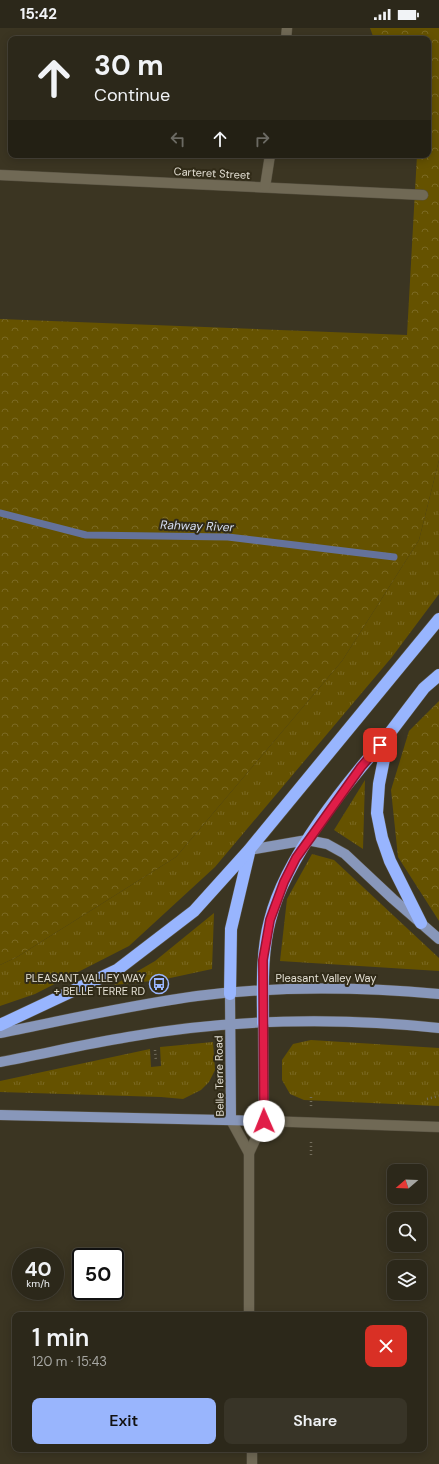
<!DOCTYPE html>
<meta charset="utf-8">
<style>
body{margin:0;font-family:"DM Sans",sans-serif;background:#383427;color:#f1f3f6;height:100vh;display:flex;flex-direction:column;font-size:15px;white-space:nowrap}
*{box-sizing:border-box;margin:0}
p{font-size:13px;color:#a6a6a2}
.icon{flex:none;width:22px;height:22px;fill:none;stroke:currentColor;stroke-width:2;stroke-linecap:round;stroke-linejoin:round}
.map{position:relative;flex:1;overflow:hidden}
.panel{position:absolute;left:12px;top:1284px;width:415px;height:140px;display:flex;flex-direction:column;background:#2c281a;border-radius:8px;box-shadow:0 2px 10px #0003,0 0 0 1px #484439}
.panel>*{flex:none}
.top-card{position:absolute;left:8px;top:8px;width:423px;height:122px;border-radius:8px;box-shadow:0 2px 10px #0003,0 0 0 1px #484439;background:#2c281a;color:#f1f3f6;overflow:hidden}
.needle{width:26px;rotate:251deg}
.tools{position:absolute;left:387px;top:1136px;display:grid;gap:8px}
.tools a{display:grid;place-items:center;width:40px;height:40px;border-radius:8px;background:#2c281a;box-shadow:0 2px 10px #0003,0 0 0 1px #484439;font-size:20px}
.speed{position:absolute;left:12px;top:1220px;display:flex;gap:8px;font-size:20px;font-weight:700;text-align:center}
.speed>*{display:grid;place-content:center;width:52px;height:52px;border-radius:50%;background:#2c281a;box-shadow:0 2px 10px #0003,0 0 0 1px #484439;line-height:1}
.speed small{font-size:10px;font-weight:400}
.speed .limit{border:2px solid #111;border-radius:6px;background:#fff;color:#111}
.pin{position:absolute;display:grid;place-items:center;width:34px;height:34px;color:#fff;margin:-17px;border-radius:8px;box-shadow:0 2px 6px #0006}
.me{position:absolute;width:44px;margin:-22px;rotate:359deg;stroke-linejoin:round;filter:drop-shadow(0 0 3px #0008)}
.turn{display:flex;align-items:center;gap:14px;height:84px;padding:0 20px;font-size:18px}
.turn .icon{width:52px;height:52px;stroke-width:2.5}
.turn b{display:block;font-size:28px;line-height:34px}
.lanes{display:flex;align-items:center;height:38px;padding:0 20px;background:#0003;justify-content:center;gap:20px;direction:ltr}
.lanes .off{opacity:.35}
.round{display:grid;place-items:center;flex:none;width:42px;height:42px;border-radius:8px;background:#383427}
.summary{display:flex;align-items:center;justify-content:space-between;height:68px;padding:0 20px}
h1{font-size:24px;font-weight:600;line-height:30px}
.action{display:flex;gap:8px;margin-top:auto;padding:8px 20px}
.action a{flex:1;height:46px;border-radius:8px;background:#99b5fd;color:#111;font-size:16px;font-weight:600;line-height:46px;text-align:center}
.action a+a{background:#383427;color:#f1f3f6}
.status{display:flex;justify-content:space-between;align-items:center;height:28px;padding:0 20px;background:#2c281a;direction:ltr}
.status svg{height:11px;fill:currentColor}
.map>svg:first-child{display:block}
.grass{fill:url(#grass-tufts)}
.forest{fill:url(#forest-crowns)}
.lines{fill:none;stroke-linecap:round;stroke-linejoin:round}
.stream{stroke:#64729b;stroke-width:7}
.minor-casing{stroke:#585242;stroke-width:11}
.major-casing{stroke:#585242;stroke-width:11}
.highway-casing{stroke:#585242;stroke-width:13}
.path{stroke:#736e5d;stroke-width:2.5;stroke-dasharray:1 3;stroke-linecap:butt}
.minor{stroke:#706955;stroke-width:10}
.major{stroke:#8897ba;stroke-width:10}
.highway{stroke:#98b5fe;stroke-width:12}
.route-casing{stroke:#92132f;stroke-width:10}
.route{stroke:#e11d48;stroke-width:7}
.labels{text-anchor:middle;stroke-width:4;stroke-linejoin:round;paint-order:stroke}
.street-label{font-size:11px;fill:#e2ded2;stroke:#312b18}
.poi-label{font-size:11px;fill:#e2ded2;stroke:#312b18;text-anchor:end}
.water-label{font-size:12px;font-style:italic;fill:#d7dff3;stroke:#312b18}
</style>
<div class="status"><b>15:42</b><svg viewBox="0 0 49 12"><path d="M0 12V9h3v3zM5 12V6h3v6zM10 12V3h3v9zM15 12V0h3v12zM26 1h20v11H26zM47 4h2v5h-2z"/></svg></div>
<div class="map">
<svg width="439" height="1436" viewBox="0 0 439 1436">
<defs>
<pattern id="grass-tufts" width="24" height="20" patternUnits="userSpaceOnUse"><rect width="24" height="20" fill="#655200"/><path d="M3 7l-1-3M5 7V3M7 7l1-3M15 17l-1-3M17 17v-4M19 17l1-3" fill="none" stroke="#7b6a24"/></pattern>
<pattern id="forest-crowns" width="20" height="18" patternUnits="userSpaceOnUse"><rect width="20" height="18" fill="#655200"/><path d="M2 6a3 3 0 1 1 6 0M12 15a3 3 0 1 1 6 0" fill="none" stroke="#7b6a24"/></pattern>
</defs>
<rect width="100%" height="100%" fill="#3b3522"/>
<g class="grass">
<path d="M439,432V566L392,629L215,839L129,918L35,966L0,978V937L17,929L176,829L342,633L419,512Z"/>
<path d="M365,752L363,821L334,802Z"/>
<path d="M312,826L334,832L439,930V943L280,933L287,871Z"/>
<path d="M214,885L212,941L161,952L114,957L155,933Z"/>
<path d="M311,1012L439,1020V1078L304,1072L290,1066L282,1052V1032L293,1016Z"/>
<path d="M213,1014L215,1042L209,1054L201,1062L183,1071L161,1069L0,1064V1053L150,1021L151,1039L161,1038L160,1019Z"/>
</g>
<g class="forest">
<path d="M370,0H439V432L419,512L342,633L176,829L17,929L0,937V291L407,307L417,127H428V11H374Z"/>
<path d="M439,673V893L398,829L391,762L409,703Z"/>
</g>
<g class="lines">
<path class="stream" d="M0,485L86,507L228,509L394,529"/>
<defs>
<g id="minor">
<path d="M286,11L287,0"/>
<path d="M0,147L423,167"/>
<path d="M265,159L270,127"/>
<path d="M231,1092L249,1125"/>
<path d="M249,1287V1125L264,1093L439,1099"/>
<path d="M252,1421V1436"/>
</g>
<g id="major">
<path d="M249,822L307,812L327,816L345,826L393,871L439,911"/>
<path d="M230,966L231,1092"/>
<path d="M0,1005C65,992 131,977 197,968C276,958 359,959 439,966"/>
<path d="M0,1034C43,1026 85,1016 128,1009C227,991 339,989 439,1000"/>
<path d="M0,1087L264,1093L263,995"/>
</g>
<g id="highway">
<path d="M421,895L390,833L382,810L377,785L379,756L389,706L424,660L439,647"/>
<path d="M230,966L231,901L249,825"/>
<path d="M263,995C263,961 261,926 270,892C286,828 346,756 389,706"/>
<path d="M0,997L117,942L194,883L249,822L439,591"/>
</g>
</defs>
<use href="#minor" class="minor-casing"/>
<use href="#major" class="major-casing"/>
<use href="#highway" class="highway-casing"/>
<g class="path">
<path d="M155,1022L156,1033"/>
<path d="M427,1071L439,1068"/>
<path d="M311,1078V1069"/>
<path d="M311,1127V1111"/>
</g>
<use href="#minor" class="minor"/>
<use href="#major" class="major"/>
<use href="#highway" class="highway"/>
</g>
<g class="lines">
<defs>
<path id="route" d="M264,1093L263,932L270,892L284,854L296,830L361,739L380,717"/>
</defs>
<use href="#route" class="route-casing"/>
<use href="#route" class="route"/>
</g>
<defs>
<symbol id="bus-ring" viewBox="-11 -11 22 22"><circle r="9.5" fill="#312b18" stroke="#99b5fd" stroke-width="1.5"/><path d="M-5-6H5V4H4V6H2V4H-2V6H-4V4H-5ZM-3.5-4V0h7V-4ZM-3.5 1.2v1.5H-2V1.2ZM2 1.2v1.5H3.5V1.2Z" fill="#99b5fd"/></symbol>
</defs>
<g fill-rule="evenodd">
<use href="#bus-ring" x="148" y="945" width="22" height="22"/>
</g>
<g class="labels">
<g class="street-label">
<text transform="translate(212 145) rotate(3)" y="4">Carteret Street</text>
<text x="326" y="954">Pleasant Valley Way</text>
<text transform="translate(219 1048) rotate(-91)" y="4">Belle Terre Road</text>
</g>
<g class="poi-label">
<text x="145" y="954">PLEASANT VALLEY WAY<tspan x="145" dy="13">+ BELLE TERRE RD</tspan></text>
</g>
<g class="water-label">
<text transform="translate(197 498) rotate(2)" y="4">Rahway River</text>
</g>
</g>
</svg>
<div class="tools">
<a><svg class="needle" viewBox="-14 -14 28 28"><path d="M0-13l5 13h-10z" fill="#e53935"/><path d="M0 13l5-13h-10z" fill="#a6a6a2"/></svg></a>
<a><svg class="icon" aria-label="search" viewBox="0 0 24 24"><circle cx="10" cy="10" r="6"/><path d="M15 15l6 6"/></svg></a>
<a><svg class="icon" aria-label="layers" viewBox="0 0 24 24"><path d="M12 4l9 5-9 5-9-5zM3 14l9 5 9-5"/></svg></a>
</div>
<div class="speed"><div>40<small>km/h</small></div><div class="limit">50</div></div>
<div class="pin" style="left:380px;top:717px;background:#d93025"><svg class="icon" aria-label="arrive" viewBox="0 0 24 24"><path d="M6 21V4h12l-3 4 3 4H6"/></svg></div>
<svg class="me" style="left:264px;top:1093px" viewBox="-20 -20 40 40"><circle r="19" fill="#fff"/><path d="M0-13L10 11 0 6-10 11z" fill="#e11d48"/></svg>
<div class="top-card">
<div class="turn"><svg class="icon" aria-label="ahead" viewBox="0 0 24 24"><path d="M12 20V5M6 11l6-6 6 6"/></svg><div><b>30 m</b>Continue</div></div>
<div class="lanes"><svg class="icon off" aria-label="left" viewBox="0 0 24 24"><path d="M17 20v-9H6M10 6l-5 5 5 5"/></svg><svg class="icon" aria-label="ahead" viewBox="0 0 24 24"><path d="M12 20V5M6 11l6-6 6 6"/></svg><svg class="icon off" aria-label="right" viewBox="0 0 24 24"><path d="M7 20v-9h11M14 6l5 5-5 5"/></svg></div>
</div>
<section class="panel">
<div class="summary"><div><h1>1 min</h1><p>120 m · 15:43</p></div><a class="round" style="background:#d93025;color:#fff"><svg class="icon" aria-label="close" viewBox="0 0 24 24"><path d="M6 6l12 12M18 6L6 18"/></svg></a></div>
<div class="action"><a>Exit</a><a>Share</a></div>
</section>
</div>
